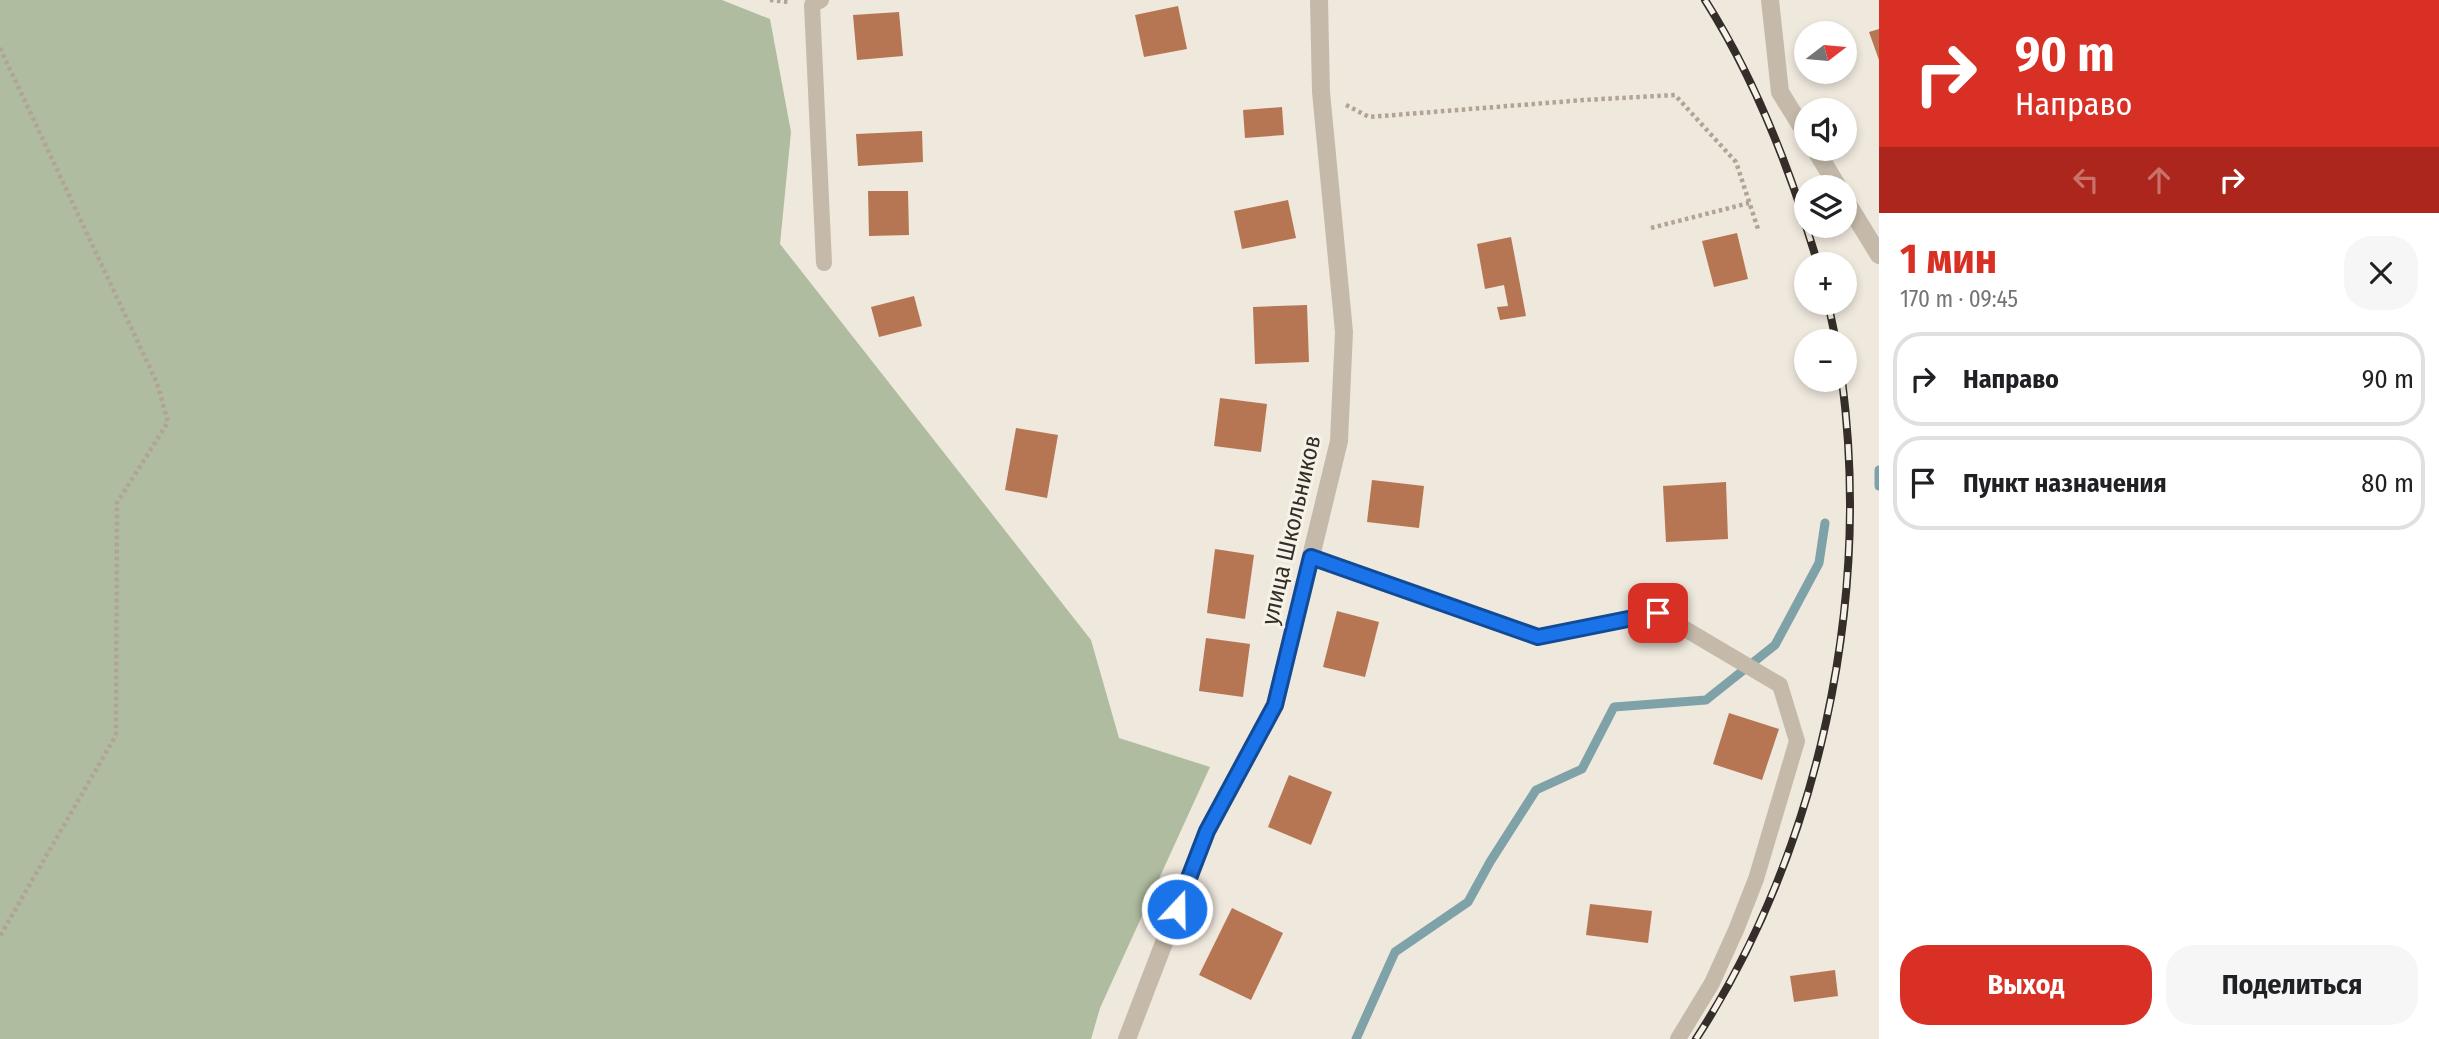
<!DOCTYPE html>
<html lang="ru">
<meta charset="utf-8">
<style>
body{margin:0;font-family:"Fira Sans Condensed",sans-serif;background:#f6f6f6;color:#202124;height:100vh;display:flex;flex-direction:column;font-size:26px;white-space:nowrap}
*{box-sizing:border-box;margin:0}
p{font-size:23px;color:#757577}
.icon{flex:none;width:38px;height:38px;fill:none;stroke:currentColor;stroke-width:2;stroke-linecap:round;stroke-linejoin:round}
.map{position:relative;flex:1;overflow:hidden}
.details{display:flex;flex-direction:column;background:#fff;width:560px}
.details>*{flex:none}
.banner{background:#d93025;color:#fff;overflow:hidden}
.needle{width:46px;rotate:74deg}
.buttons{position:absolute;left:1794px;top:21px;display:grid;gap:14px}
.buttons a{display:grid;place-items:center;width:63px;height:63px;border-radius:50%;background:#fff;box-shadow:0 4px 10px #0003;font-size:35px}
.pin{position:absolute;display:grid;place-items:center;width:60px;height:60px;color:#fff;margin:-30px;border-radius:14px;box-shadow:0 4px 10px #0006}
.me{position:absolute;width:77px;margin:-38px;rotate:21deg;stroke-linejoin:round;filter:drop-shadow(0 0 5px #0008)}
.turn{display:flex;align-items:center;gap:24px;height:147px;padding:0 21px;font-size:32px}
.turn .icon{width:91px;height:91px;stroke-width:2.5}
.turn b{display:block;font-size:49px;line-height:60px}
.lanes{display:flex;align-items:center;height:66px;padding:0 21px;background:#0003;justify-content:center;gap:35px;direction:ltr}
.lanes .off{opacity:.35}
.round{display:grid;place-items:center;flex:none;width:74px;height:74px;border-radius:28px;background:#f6f6f6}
.overview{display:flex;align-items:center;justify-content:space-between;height:119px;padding:0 21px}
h1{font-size:42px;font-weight:700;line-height:52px;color:#d93025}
.action{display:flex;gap:14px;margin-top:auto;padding:14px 21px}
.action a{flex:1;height:80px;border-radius:28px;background:#d93025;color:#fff;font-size:28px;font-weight:700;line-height:80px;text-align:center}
.action a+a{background:#f6f6f6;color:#202124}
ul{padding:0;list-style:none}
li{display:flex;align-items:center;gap:21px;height:94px;margin:0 14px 10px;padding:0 7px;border:4px solid #e0e0e0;border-radius:28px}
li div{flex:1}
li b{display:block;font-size:26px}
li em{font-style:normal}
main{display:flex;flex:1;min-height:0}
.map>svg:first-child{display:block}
.green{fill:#afbc9f}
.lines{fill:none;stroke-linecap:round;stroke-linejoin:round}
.stream{stroke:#7fa2a8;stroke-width:9}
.building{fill:#b77653}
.path{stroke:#b1a495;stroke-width:4.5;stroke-dasharray:3.5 3.5;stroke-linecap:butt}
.service{stroke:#c5baaa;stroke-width:16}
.minor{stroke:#c5baaa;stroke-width:18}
.tertiary{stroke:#c5baaa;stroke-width:18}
.rail-casing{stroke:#342d29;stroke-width:8}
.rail{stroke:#f7f2e8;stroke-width:5;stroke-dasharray:16;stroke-linecap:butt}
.route-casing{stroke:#114b97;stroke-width:18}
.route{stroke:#1a73e8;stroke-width:12}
.labels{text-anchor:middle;stroke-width:6;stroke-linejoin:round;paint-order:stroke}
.street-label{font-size:24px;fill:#342d29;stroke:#f7f2e8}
</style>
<main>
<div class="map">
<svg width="1879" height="1039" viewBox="0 0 1879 1039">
<rect width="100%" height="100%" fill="#efe8dd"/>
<path class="green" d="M0,0H722L770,19L791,132L780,244L1091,640L1119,738L1210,767L1100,1008L1091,1039H0Z"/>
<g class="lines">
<g class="stream">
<path d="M1879,470V486"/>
<path d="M1356,1039L1395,952L1468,902L1490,862L1536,790L1582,769L1614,707L1706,700L1775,645L1819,563L1825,523"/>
</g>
</g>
<g class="building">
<path d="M1178,6L1187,49L1144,57L1135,15Z"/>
<path d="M899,12L903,56L857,60L853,15Z"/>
<path d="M1879,29V60L1869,32Z"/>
<path d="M1282,107L1284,135L1245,138L1243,110Z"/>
<path d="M922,131L923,162L858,166L856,134Z"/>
<path d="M868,191H908L909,235L869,236Z"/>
<path d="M1288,200L1296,238L1242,249L1234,211Z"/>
<path d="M1737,233L1748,279L1714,287L1702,241Z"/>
<path d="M1511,237L1526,316L1500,320L1497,307L1508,306L1504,285L1485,289L1477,244Z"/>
<path d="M914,296L922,326L879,337L871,307Z"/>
<path d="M1307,305L1309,362L1255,364L1253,307Z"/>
<path d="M1220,398L1267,404L1261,452L1214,446Z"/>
<path d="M1016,428L1058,435L1047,498L1005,490Z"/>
<path d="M1372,480L1424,486L1419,528L1367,522Z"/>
<path d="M1726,482L1728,539L1666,542L1663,486Z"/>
<path d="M1215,549L1254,555L1245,619L1207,613Z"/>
<path d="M1337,611L1379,622L1365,677L1323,667Z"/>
<path d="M1206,638L1250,644L1243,697L1199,691Z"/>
<path d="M1729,713L1779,729L1762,780L1713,764Z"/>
<path d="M1289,775L1332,792L1311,845L1268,827Z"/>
<path d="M1590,904L1652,911L1648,943L1586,935Z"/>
<path d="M1232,908L1283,933L1251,1000L1199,975Z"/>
<path d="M1835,970L1838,996L1794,1002L1790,976Z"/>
</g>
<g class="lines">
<g class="path">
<path d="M770,0L790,2"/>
<path d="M0,48L157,383L168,422L117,503L116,735L0,936"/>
<path d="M1346,105L1369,117L1584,100L1675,95L1736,162L1758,229"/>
<path d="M1651,228L1749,203"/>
</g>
<g class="service">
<path d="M821,0L812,5L824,263"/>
<path d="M1311,557L1538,637L1658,613L1780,685L1797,741L1756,879L1736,930L1712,983L1678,1039"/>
</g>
<g class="minor">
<path d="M1770,0L1780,92L1806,134"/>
<path d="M1815,149L1838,187"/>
<path d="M1844,198L1879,255"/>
</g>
<path class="tertiary" d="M1127,1039L1207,831L1275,705L1339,441L1344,332L1321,92L1319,0"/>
<defs>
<g id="rail">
<path d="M1705,0C1749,69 1781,147 1806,224"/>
<path d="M1806,226L1818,264"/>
<path d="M1828,303L1836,341"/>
<path d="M1696,1039C1819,849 1871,604 1842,380"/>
</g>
</defs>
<use href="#rail" class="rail-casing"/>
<use href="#rail" class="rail"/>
</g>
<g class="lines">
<defs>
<path id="route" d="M1177,909L1207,831L1275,705L1311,557L1538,637L1658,613"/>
</defs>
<use href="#route" class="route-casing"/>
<use href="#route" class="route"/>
</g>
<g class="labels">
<g class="street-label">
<text transform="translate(1291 530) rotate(-77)" y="8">улица Школьников</text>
</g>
</g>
</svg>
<div class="buttons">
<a><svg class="needle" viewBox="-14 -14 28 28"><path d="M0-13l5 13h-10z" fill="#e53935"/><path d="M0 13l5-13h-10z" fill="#757577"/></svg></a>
<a><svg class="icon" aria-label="sound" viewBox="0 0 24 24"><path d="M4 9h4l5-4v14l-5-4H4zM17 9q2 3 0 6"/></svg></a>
<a><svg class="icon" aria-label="layers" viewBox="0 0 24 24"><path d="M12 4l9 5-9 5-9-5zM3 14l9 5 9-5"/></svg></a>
<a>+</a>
<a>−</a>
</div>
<div class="pin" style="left:1658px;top:613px;background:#d93025"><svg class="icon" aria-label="arrive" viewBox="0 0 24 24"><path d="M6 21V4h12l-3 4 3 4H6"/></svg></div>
<svg class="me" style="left:1177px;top:909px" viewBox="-20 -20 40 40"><circle r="17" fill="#1a73e8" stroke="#fff" stroke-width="3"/><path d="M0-11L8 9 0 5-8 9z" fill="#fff"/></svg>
</div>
<section class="details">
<div class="banner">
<div class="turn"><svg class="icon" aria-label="right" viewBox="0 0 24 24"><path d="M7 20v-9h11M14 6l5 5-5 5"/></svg><div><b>90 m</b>Направо</div></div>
<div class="lanes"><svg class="icon off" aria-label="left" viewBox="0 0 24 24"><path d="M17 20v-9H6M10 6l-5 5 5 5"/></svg><svg class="icon off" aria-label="ahead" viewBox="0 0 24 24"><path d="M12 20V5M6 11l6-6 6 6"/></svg><svg class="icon" aria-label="right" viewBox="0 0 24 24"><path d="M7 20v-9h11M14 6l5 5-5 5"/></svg></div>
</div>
<div class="overview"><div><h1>1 мин</h1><p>170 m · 09:45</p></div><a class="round"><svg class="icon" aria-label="close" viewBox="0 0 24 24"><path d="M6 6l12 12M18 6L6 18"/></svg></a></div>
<ul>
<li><svg class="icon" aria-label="right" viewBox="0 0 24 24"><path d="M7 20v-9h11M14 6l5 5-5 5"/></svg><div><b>Направо</b></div><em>90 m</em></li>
<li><svg class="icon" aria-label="arrive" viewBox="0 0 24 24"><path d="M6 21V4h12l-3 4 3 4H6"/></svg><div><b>Пункт назначения</b></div><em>80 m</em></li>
</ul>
<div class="action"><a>Выход</a><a>Поделиться</a></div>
</section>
</main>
